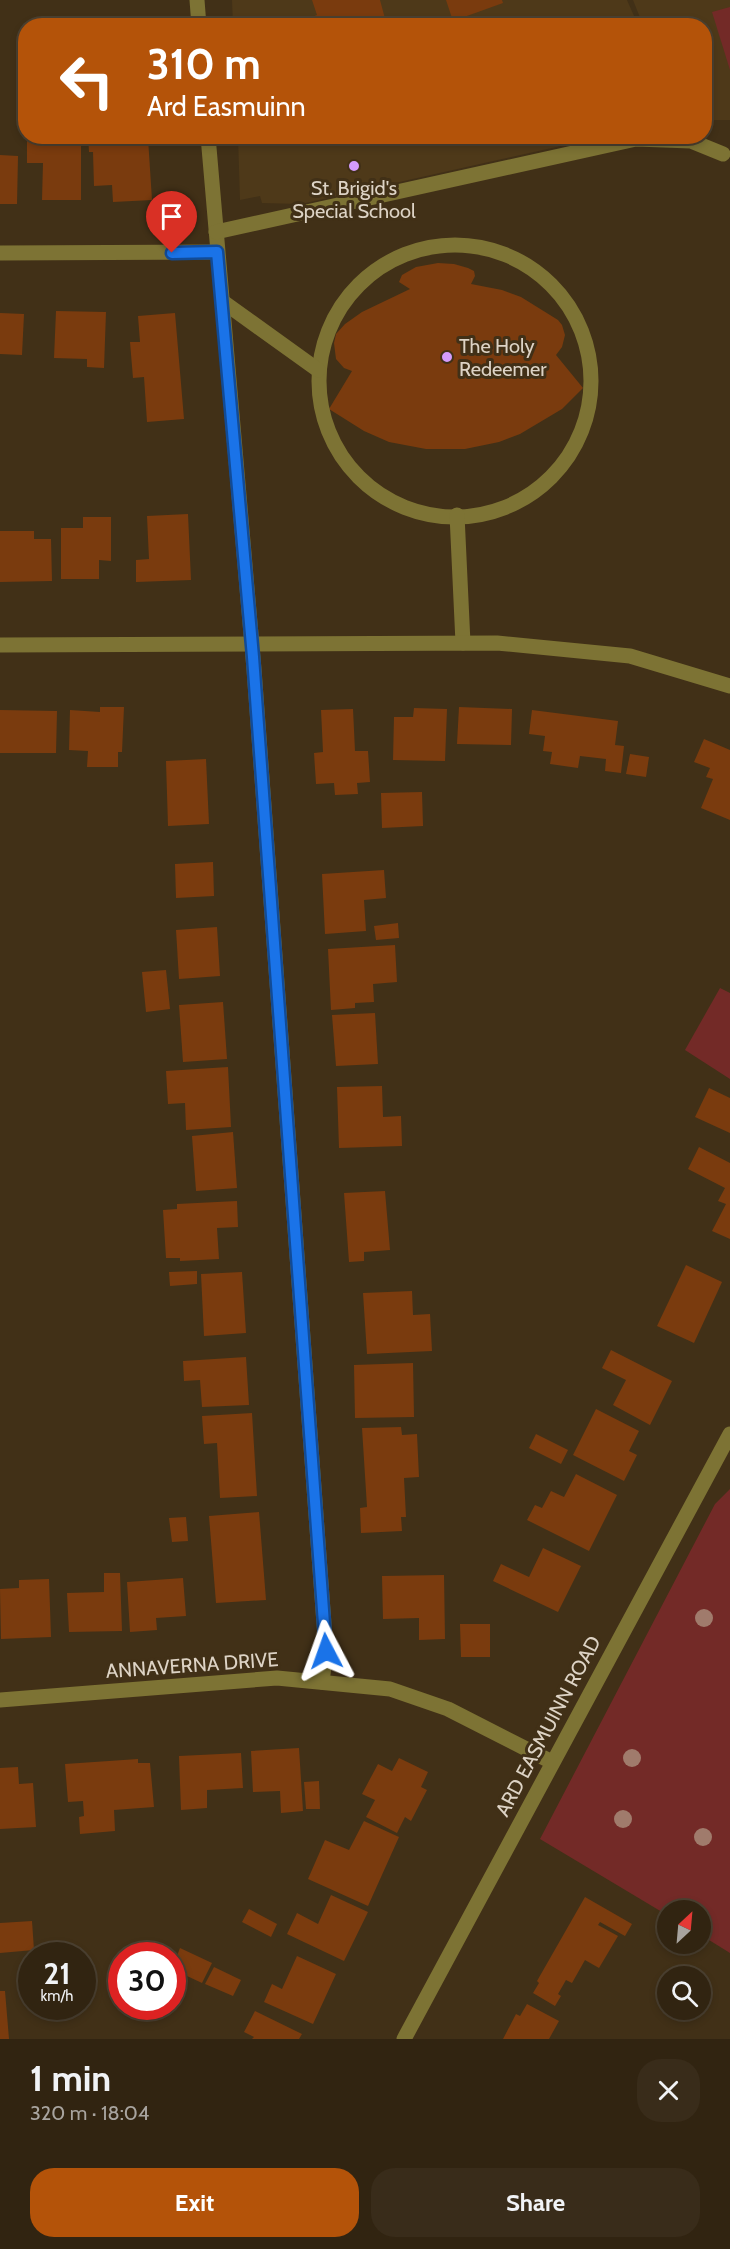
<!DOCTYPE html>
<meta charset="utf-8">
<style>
body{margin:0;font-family:Cabin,sans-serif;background:#392c1a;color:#f1f3f6;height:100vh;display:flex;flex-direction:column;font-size:22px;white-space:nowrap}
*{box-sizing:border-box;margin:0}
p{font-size:20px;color:#a8a49f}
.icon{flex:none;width:33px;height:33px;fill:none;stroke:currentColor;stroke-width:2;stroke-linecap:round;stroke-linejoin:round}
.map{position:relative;height:2039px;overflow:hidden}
.details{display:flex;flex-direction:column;background:#312411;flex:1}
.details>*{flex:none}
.top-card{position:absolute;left:18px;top:18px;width:694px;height:126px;border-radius:24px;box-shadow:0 3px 9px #0003,0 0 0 2px #4c4131;background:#b45309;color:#fff;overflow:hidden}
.needle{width:39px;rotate:26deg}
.controls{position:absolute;left:657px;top:1900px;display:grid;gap:12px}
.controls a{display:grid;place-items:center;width:54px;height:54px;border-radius:50%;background:#312411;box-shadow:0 3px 9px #0003,0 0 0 2px #4c4131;font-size:30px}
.speed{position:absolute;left:18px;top:1942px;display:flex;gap:12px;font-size:30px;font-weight:700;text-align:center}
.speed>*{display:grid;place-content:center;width:78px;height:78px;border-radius:50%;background:#312411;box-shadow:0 3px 9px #0003,0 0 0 2px #4c4131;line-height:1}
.speed small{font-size:15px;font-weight:400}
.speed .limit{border:9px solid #d22;background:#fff;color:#111}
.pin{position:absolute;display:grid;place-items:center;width:51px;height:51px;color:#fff;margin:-62px -26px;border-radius:50% 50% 50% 0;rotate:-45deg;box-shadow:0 0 6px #0007}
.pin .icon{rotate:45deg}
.me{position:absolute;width:66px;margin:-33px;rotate:356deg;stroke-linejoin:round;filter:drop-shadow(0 0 4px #0008)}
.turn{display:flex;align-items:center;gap:21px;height:126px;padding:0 30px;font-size:27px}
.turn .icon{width:78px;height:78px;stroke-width:2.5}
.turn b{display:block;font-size:42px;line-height:51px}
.round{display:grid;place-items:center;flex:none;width:63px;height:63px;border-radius:24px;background:#392c1a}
.overview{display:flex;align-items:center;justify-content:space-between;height:102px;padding:0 30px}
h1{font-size:36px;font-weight:700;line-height:45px}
.primary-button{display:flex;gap:12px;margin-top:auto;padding:12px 30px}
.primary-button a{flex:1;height:69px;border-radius:24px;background:#b45309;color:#fff;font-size:24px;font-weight:700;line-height:69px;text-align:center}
.primary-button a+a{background:#392c1a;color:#f1f3f6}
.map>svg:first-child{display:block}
.built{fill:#4e3919}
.green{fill:#732a27}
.building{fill:#7a3b0e}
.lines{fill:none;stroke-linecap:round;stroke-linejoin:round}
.minor{stroke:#7d7334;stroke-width:15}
.tree{fill:#a07b6c}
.route-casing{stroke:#114b97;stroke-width:15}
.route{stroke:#1a73e8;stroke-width:10}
.poi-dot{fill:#d49cfc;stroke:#413017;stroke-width:2}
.labels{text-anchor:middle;stroke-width:6;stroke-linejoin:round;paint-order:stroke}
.poi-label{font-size:20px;fill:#ddd3c5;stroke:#413017}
.street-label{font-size:20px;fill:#ddd3c5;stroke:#413017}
</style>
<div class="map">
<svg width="730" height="2039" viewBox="0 0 730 2039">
<rect width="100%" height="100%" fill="#413017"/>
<g class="built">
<path d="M232,0H627L638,25H233Z"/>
<path d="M633,0H730V120H705V26L643,25Z"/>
<path d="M238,137V136L601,137L301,204L262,203L260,196L240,200Z"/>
</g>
<g class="green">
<path d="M730,7V70L712,12Z"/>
<path d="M720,988L730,993V1079L685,1050Z"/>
<path d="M730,1489V1953L701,1935L700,1911H668L667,1915L540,1839L715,1504Z"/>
</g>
<g class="building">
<path d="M312,0H380L387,26H309L307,19L317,15Z"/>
<path d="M446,0H502L503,3L453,21Z"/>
<path d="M145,16V26H84V19Z"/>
<path d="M88,136H113V140L148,138L152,200L113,202L112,185L94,186L93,152H89Z"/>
<path d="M27,138H42L43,143H81V200H42L43,163H27Z"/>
<path d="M0,155L18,156L17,204H0Z"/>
<path d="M438,263L454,264L468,268L474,271L475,276L471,284L502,290L521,297L558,320L562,325L565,335L562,347L556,355L583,388L562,409L520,434L499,442L465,449H426L389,442L364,431L329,409L352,371L344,368L336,359L334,343L336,334L345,324L362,312L410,289L399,282L402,275L416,267Z"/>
<path d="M56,311L106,312L104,368L87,367V359L54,358Z"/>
<path d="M0,313L24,314L22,355L0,354Z"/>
<path d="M175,313L184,419L147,422L144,377L133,378L130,342H140L138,316Z"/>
<path d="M188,514L191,580L136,582V560L149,559L147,516Z"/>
<path d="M83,517H111V561L99,560V579H61V528H83Z"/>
<path d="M0,531H34V539H51L52,581L0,582Z"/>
<path d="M100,707H124L122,752H118V767H87L88,751L69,750L70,710L100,712Z"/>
<path d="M459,707L512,709L511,745L457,744Z"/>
<path d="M414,708L447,709L445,761L393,760L394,717H413Z"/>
<path d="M353,709L355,751H368L370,782L357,783L358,794L335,795L334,783L316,784L314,753L323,752L321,710Z"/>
<path d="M0,710L57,711L56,753H0Z"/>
<path d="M532,710L618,721L615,745L624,746L621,773L605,771L606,759L580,756L578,768L550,764L552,752L543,751L545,736L529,734Z"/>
<path d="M704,739L730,750V820L701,808L713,779L706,777L710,768L694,762Z"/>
<path d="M630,754L649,757L646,777L626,774Z"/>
<path d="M206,759L209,824L168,826L166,761Z"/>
<path d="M422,792L423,826L382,828L381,793Z"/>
<path d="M213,862L214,896L176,898L175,864Z"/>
<path d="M384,870L386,898L364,900L366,931L325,934L322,874Z"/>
<path d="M398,923L399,938L376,940L374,926Z"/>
<path d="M217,927L220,976L179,979L176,930Z"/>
<path d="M395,945L397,982L373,984L374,1002L355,1003V1008L331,1010L328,949Z"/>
<path d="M166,970L170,1009L146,1012L142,972Z"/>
<path d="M223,1002L227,1059L183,1062L179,1005Z"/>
<path d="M375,1013L378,1064L336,1066L332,1015Z"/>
<path d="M228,1067L231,1127L186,1130L185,1103L168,1104L166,1071Z"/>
<path d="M382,1086L383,1117L401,1116L402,1146L339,1148L337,1087Z"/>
<path d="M709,1088L730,1098V1133L695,1117Z"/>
<path d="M233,1132L237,1188L196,1191L192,1136Z"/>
<path d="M699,1147L730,1163V1239L712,1231L726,1204L718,1201L725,1188L688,1169Z"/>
<path d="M385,1191L390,1250L364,1252V1261L349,1262L344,1193Z"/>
<path d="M237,1201L238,1227L217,1228L219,1259L180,1261V1258H166L163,1210L177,1209V1204Z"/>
<path d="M686,1265L722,1282L694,1343L657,1326Z"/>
<path d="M197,1271V1284L170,1286L169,1272Z"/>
<path d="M242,1272L246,1333L204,1336L201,1274Z"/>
<path d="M412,1291L413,1315L430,1314L432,1351L367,1354L363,1293Z"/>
<path d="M611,1350L672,1381L650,1425L613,1405L626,1380L602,1368Z"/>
<path d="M246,1357L249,1405L202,1407L200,1380L184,1381L183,1361Z"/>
<path d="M413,1363L414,1417L355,1418L354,1365Z"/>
<path d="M596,1409L639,1431L629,1451L637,1455L624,1481L573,1455Z"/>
<path d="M252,1413L257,1496L220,1498L217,1443L204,1444L202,1416Z"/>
<path d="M401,1427L402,1435L417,1434L419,1477L404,1478L406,1517H401L402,1531L361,1533L360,1508L367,1507L362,1428Z"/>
<path d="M536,1434L568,1450L561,1464L529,1448Z"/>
<path d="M576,1474L617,1495L589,1551L527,1520L535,1505L542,1508L551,1491L564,1497Z"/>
<path d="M259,1512L266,1600L216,1603L209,1516Z"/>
<path d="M186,1517L188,1541L172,1542L169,1518Z"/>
<path d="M543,1548L581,1566L558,1612L493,1581L501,1564L529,1577Z"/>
<path d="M104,1573H120L122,1631L69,1632L67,1593L104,1592Z"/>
<path d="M444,1575L445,1639L419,1640V1618L383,1619L382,1576Z"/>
<path d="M183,1578L186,1616L156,1618L157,1630L130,1632L127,1582Z"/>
<path d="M49,1579L51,1637L1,1639L0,1589L19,1588V1580Z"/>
<path d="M460,1624H490V1657H461Z"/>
<path d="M299,1748L303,1811L281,1813L280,1791L253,1792L251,1751Z"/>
<path d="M241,1753L243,1788L207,1790V1808L181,1810L179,1756Z"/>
<path d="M399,1758L428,1772L421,1787L427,1790L411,1821L405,1817L397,1833L366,1817L375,1800L362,1794L378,1764L392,1771Z"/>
<path d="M138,1759V1763H150L154,1807L114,1810L115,1831L80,1834L79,1817L84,1816L83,1801L68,1802L65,1764Z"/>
<path d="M18,1767L19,1784L33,1783L36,1827L0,1829V1768Z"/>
<path d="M319,1781L320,1809H306L304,1782Z"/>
<path d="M364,1821L399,1837L368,1906L308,1879L325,1840L349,1850Z"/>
<path d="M331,1895L368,1912L344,1961L287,1934L297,1913L318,1924Z"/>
<path d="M585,1897L632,1924L625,1936L600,1922L598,1925L618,1936L599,1968L585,1960L572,1983L566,1980L558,1994L561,1996L555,2006L533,1993L539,1983L537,1981Z"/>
<path d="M249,1909L277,1924L271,1937L242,1922Z"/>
<path d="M32,1921L34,1950L0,1953V1923Z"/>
<path d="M180,1948L212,1963L202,1983L172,1969Z"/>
<path d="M297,1956L336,1974L313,2024L264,2002L272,1984L282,1989Z"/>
<path d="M214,1967L241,1980L233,1996L205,1984Z"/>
<path d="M0,1991H5L9,2039H0Z"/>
<path d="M527,2004L559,2021L549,2039H503L516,2014L520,2016Z"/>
<path d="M255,2011L302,2034L299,2039H252L254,2037L244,2032Z"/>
</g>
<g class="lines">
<g class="minor">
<path d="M197,0L199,26"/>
<path d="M208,136L254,669L326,1651L322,1682"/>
<path d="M216,232L636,139L691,141L723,154"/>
<circle cx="455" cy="381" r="136"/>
<path d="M0,253L217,252"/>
<path d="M222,301L318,370"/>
<path d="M457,515L463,643"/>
<path d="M0,645L497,643L630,656L730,686"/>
<path d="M0,1700L277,1678L390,1689L448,1709L552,1762"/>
<path d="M404,2039L730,1434"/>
</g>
</g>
<g class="tree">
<circle cx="704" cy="1618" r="9"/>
<circle cx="632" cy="1758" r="9"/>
<circle cx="623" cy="1819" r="9"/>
<circle cx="703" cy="1837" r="9"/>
</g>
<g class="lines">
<defs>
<path id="route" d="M172,253L217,252L253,657L326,1651"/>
</defs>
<use href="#route" class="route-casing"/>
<use href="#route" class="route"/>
</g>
<g class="poi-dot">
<circle cx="354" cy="166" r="6"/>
<circle cx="447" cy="357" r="6"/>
</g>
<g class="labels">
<g class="poi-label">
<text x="354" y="195">St. Brigid's<tspan x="354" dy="23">Special School</tspan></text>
<text x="459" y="353" text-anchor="start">The Holy<tspan x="459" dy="23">Redeemer</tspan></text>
</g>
<g class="street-label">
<text transform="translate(192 1665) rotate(-4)" y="7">ANNAVERNA DRIVE</text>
<text transform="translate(548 1726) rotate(-62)" y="7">ARD EASMUINN ROAD</text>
</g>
</g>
</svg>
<div class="controls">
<a><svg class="needle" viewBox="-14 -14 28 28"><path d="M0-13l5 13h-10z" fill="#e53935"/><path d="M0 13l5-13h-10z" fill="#a8a49f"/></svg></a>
<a><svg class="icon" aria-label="search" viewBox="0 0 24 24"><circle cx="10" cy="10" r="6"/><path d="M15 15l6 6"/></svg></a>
</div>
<div class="speed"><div>21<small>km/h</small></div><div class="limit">30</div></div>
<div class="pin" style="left:172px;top:253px;background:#d93025"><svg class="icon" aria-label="arrive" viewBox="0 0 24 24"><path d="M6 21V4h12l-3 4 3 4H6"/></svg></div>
<svg class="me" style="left:326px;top:1651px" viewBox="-20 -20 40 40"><path d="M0-17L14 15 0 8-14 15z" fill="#1a73e8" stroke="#fff" stroke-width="4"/></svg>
<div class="top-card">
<div class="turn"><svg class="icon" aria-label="left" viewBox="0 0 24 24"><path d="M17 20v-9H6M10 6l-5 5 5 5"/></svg><div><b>310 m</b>Ard Easmuinn</div></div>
</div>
</div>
<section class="details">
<div class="overview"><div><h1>1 min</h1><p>320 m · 18:04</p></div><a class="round"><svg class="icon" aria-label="close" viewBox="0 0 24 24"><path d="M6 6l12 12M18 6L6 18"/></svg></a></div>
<div class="primary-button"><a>Exit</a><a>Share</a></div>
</section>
